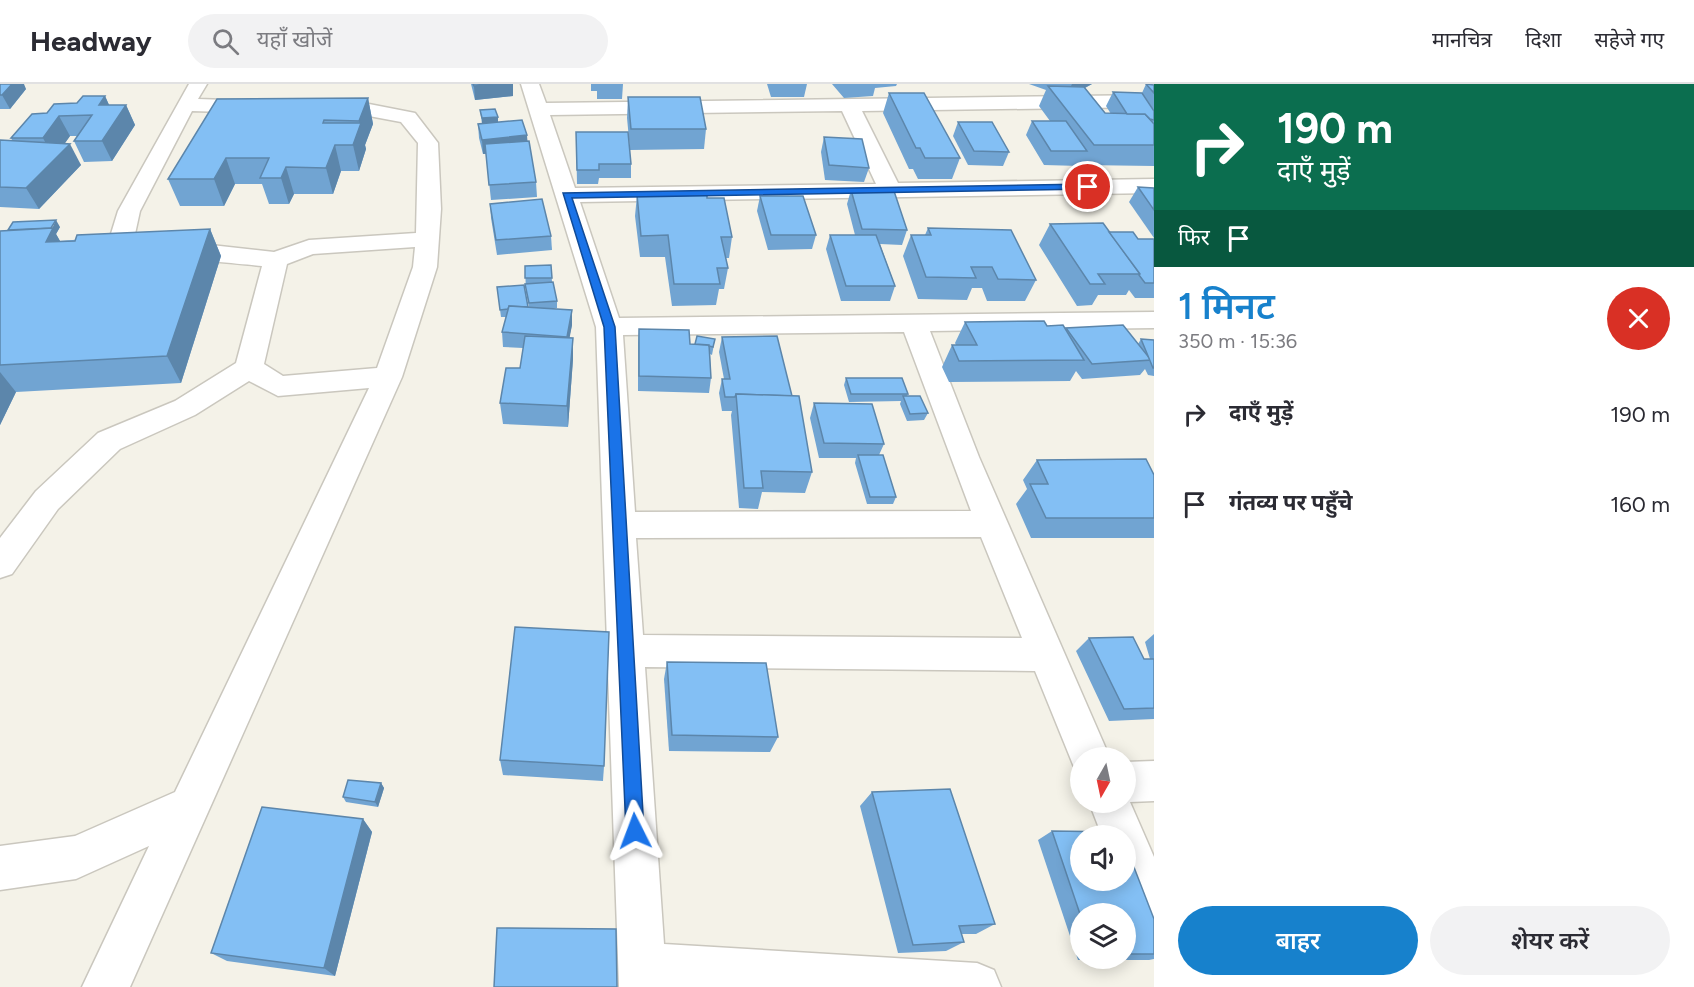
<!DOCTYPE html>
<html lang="hi">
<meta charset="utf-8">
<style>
body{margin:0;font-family:Figtree,"Noto Sans Devanagari",sans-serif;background:#f2f2f3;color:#2b2b33;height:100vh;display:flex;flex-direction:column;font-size:22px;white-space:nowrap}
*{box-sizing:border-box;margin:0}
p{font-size:20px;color:#7c7c81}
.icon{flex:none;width:33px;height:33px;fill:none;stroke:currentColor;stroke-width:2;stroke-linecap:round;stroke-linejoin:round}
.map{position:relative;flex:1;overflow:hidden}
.sheet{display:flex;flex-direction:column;background:#fff;width:540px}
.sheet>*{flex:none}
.hud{background:#0b6e4f;color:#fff;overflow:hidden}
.needle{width:39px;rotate:189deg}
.tools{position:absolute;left:1070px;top:663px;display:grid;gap:12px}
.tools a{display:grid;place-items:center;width:66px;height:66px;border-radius:50%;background:#fff;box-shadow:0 3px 15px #0003;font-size:30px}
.pin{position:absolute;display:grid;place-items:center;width:51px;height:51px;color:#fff;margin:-26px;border:3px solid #fff;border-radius:50%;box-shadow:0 2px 6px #0007}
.me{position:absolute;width:66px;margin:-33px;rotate:357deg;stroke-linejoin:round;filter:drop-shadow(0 0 4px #0008)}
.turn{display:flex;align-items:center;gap:21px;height:126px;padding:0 24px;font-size:27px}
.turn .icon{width:78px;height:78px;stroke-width:2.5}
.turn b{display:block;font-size:42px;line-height:51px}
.then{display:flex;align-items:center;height:57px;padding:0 24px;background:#0003;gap:12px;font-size:22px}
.round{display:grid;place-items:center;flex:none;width:63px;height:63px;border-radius:32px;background:#f2f2f3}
.headline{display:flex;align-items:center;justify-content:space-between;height:102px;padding:0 24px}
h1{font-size:36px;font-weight:600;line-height:45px;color:#1781cc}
.action{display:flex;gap:12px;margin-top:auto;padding:12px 24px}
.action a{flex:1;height:69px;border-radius:36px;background:#1781cc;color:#fff;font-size:24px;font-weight:600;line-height:69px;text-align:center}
.action a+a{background:#f2f2f3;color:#2b2b33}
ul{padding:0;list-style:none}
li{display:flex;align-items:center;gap:18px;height:90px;padding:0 24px}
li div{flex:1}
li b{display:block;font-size:22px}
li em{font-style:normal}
header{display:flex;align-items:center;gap:36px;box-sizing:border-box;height:84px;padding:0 30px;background:#fff;border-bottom:2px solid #e1e1e2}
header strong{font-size:28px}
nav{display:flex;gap:33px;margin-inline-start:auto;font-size:21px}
.search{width:420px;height:54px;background:#f2f2f3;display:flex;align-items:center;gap:15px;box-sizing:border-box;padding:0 21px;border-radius:33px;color:#7c7c81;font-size:22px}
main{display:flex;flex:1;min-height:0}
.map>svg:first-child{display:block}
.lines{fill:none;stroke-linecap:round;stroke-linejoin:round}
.minor-casing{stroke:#cac7be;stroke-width:3}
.minor{fill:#fff;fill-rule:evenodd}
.wall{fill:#71a4d2;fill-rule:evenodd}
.shaded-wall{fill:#5c86ab}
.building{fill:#83bff4;stroke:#5c86ab;stroke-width:1.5}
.route{fill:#1a73e8;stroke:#114b97;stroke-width:1.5}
</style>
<header>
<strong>Headway</strong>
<div class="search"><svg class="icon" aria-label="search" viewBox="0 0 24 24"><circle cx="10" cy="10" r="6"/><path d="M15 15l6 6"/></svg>यहाँ खोजें</div>
<nav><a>मानचित्र</a><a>दिशा</a><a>सहेजे गए</a></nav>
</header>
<main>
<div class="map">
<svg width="1154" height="903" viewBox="0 0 1154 903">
<rect width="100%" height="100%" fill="#f4f2e8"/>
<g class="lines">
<defs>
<g id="minor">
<path d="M189,0H207L198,15L257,17L267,23L257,29L192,27L140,127L135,150L148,154L274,168L309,156L416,149L418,59L401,38L369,32L324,31L317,29L314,25L317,21L324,19L369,20L415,29L438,59L441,125L437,183L402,293L130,903H82L149,762L76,795L0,806V762L75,752L175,708L369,304L278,312L249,297L195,331L120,365L58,425L12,490L0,494V454L36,407L98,349L175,317L236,279L262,182C235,179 124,172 110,153L118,127ZM415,163L413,183L377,284L283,292L264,280L287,180L313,170Z"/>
<path d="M521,0H539L546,19L1154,11V23L862,27L898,99L1154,95V109L580,118L619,234L1154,228V244L930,247L979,373L1110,674H1080V689L1076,688L1035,587L645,583L664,860L977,879L994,886L1001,903H619L596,243ZM842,27L876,100L575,104L550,31ZM904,248L971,427L635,428L623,251ZM981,453L1022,554L643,551L636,454Z"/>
<path d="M1154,677V717L1130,718L1154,773V848L1138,842L1120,796H1125V752H1102L1089,718H1125V678Z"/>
</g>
</defs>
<use href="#minor" class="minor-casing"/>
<use href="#minor" class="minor"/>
</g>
<g class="wall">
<path d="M0,0L26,5L10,25H0Z"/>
<path d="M471,0H513V12L475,16Z"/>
<path d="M591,0H623L622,15H597V7H591Z"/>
<path d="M767,0H807L804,13H771Z"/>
<path d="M832,0H897L896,2L875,4L873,12L844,14Z"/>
<path d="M1029,0H1092L1085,4L1105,29L1111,30L1106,22L1113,8L1142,9L1146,0L1154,1V82L1083,81L1081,79L1080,82L1044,81L1026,51L1032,37H1050L1039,22L1046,6Z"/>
<path d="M889,9L960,74L952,95H918L913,85H909L883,29Z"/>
<path d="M105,12L109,21H126L135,41L112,77L84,78L74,57L77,52H70L64,60L81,81L39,125L0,123V56H12L11,54L47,29L77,19Z"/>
<path d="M628,13L706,45L704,65L630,66L627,34Z"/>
<path d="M368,14L373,40L365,61L366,65L359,87H341L333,110H294L289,120H269L262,100H235L224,122H180L168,95Z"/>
<path d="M480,26L528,57L536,98L537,113L491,116L486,70H483L479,54L478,40H482Z"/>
<path d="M958,38L1009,68L1003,82L968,81L953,52Z"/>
<path d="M576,48L631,80V94H599L598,100H577Z"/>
<path d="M824,53L869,84L864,98L825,96L821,68Z"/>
<path d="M1138,103L1154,104V154L1129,118Z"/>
<path d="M851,106L907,146L902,161L880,160L895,202L890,217H841L826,165L830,151H855L847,120Z"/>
<path d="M637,111L707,114L732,153L729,174H726L728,184L724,205H719L716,221L672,222L665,173H640L635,132Z"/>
<path d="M760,112L816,151L812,165L768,166L757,127Z"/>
<path d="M490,120L551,152L552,166L497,171L491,134Z"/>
<path d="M1050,140L1109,148L1138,155H1154V214H1135L1129,206L1126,211H1098L1092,221L1077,222L1039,161Z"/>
<path d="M60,143L56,150L60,157L210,145L221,172L181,299L16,308L0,341V147Z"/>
<path d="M928,144L1036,196L1025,217H987L982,204H972L967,216L918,215L903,172L911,151H925Z"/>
<path d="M551,181L552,198L557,217V224L550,225L572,241L569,254H573V275L568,343L503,340L500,319L520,284L523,264L503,263L502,248L506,233H501L497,203L529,223L526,208L525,182Z"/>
<path d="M965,238L1047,242L1065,245L1066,244L1138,260L1141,255L1154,256V292L1148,291L1145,285L1140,291L1082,295L1076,287L1070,297L949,298L942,283L952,261H956L955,259Z"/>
<path d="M639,245L690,260L695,261L715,255L712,271L710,270L711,294L709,309L638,307V259Z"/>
<path d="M722,253L792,312L812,388L805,409L762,408L758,425L739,424L731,331L732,327H722L719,309L722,295H724L719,268Z"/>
<path d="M846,294L908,310L907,312L928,329L924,336L907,337L900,320L901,317L849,318L844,301Z"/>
<path d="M814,319L884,360L879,371L896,413L893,420H867L855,379L856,374H819L810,334Z"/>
<path d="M1037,376L1154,391V454H1031L1016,420L1027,405L1023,396Z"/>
<path d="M1154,550V635L1109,637L1076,567L1089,554L1144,575H1150L1145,558Z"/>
<path d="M667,578L778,653L770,668L669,667L664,595Z"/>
<path d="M500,676L604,682L603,697L503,691Z"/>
<path d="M381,699L384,704L378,723L346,718L343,713Z"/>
<path d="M872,708L995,840L976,850H961L964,858L946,867L898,869L860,722Z"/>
<path d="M363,735L372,748L335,892L227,877L211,869Z"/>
<path d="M1052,747L1154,835V875L1149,876H1078L1038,756ZM1080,830H1125V874H1080Z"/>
</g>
<g class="shaded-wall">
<path d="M12,0H24L26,5L10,25L2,11Z"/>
<path d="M496,0H513V12L475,16L474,2Z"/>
<path d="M1072,0H1092L1065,14Z"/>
<path d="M105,12L114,32L99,21Z"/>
<path d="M368,14L373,40L365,61L366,65L359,87L353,61L360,41L359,37Z"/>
<path d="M126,21L135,41L112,77L102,57Z"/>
<path d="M59,32L70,52L54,75L43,54Z"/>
<path d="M498,33V40L482,41V34Z"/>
<path d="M527,51L528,65L483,70L482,56Z"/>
<path d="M70,60L81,81L39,125L26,104Z"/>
<path d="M335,61L341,87L333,110L326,84Z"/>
<path d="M226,74L235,100L224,122L214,95Z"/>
<path d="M286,83L294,110L289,120L281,94Z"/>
<path d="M56,136L60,143L56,150L68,171L46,158Z"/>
<path d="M210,145L221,172L181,299L167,272Z"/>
<path d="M572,226V241L567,268V253Z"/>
<path d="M573,254V275L568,343L567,322Z"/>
<path d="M0,288L16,308L0,341Z"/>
<path d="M381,699L384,704L378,723L375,718Z"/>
<path d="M363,735L372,748L335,892L324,884Z"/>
</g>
<g class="building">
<path d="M0,0H12L2,11H0Z"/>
<path d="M473,0H496L474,2Z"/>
<path d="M1146,0L1154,1V9Z"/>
<path d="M1048,2L1084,3L1105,29L1145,30L1154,40V61H1094Z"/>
<path d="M1113,8L1142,9L1154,27V36L1150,35L1145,30H1127Z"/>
<path d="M889,9H924L960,74H925L920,64H916Z"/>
<path d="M83,12H105L99,21H126L102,57H74L92,31L59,32L43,54H11L32,30L47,29L54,20L77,19Z"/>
<path d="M628,13H700L706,45H631Z"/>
<path d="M368,14L359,37L324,36L323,39H361L353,61H335L326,84L286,83L281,94H260L269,74H226L214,95H168L217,15Z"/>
<path d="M495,25L498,33L482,34L480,26Z"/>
<path d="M522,36L527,51L482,56L478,40Z"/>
<path d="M1032,37H1066L1087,67H1051Z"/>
<path d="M958,38H992L1009,68L974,67Z"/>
<path d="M576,48H628L631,80H599V86H577Z"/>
<path d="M824,53L862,55L869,84L829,81Z"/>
<path d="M0,56L70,60L26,104L0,103Z"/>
<path d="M529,57L536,98L489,101L485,60Z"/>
<path d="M1138,103L1154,104V126Z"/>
<path d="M851,106L894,107L907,146L862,145Z"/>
<path d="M707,110V114H724L732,153H721L728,184H717L720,200H674L668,151L641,152L637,111Z"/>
<path d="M760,112H803L816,151H771Z"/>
<path d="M542,115L551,152L496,156L490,120Z"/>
<path d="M56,136L51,144L8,146L13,138Z"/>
<path d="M1103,139L1140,190H1098L1105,200H1090L1050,140Z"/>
<path d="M53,144L46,158L75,157L77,151L210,145L167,272L0,281V147Z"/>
<path d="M928,144L1011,146L1036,196L998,195L992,183H971L976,194L926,193L911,151H931Z"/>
<path d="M1109,148H1133L1138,155H1154V199H1145L1139,191L1140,190Z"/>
<path d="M830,151H876L895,202H846Z"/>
<path d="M551,181L552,194H525V182Z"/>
<path d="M553,198L557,217L529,219L525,200Z"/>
<path d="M524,201L528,223L509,222L508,225L500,226L497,203Z"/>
<path d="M509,222L572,226L567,253L502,248Z"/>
<path d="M1044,237L1047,242L1063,241L1084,276L959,277L952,261H977L965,238Z"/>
<path d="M1123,241L1151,276L1092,280L1066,244Z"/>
<path d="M639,245L689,246L690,260L709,261L711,294L639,292Z"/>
<path d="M525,252L573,254L567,322L500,319L506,284H520Z"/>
<path d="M697,252L715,255L713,263L709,262V261L695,260Z"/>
<path d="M777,252L792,312L736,310L735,313H725L722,295H730L722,253Z"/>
<path d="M1141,255L1154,256V284H1153Z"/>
<path d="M846,294H902L908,310H851Z"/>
<path d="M736,310L799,312L812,388L761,387L763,404H744Z"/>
<path d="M903,312H920L928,329L910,330Z"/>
<path d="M814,319L872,320L884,360L824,359Z"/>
<path d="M858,371H883L896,413H870Z"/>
<path d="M1146,375L1154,391V434H1046L1030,400H1048L1037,376Z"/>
<path d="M515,543L609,548L604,682L500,676Z"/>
<path d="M1133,553L1144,575H1154V624L1124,625L1089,554Z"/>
<path d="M667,578L766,579L778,653L672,651Z"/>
<path d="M348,696L381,699L375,718L343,713Z"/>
<path d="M950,705L995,840L959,842L964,858L913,861L872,708Z"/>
<path d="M262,723L363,735L324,884L211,869Z"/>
<path d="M1052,747L1120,748L1122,752H1080V796H1125V760L1154,835V870H1125V830H1080Z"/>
<path d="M497,844L616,845L617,903H494Z"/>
</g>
<path class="route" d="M1088,100L1093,103L1091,105L572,114L615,243L644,747L641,753L635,756L629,753L626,747L604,243L563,109Z"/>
</svg>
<div class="tools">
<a><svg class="needle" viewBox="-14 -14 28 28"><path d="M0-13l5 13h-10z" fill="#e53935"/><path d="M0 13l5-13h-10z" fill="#7c7c81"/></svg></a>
<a><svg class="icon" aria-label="sound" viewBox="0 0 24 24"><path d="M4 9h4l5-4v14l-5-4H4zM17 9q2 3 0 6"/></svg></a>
<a><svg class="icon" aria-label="layers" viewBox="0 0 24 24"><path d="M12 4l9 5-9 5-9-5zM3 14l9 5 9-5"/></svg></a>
</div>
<div class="pin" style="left:1088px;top:103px;background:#d93025"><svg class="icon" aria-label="arrive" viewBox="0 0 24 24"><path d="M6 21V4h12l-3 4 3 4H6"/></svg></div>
<svg class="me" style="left:635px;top:747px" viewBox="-20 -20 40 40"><path d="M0-17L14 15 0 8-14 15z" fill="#1a73e8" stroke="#fff" stroke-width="4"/></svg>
</div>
<section class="sheet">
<div class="hud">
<div class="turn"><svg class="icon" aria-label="right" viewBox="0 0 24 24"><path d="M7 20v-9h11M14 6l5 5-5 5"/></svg><div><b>190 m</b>दाएँ मुड़ें</div></div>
<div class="then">फिर<svg class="icon" aria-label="arrive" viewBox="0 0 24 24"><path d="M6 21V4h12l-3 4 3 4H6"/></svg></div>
</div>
<div class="headline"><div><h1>1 मिनट</h1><p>350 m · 15:36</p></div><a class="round" style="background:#d93025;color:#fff"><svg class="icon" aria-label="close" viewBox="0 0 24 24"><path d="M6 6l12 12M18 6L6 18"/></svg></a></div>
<ul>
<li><svg class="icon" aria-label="right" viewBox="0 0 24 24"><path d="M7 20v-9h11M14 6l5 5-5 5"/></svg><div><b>दाएँ मुड़ें</b></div><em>190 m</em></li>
<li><svg class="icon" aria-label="arrive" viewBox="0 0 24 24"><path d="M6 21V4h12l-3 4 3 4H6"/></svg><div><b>गंतव्य पर पहुँचे</b></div><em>160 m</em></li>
</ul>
<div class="action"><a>बाहर</a><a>शेयर करें</a></div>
</section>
</main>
